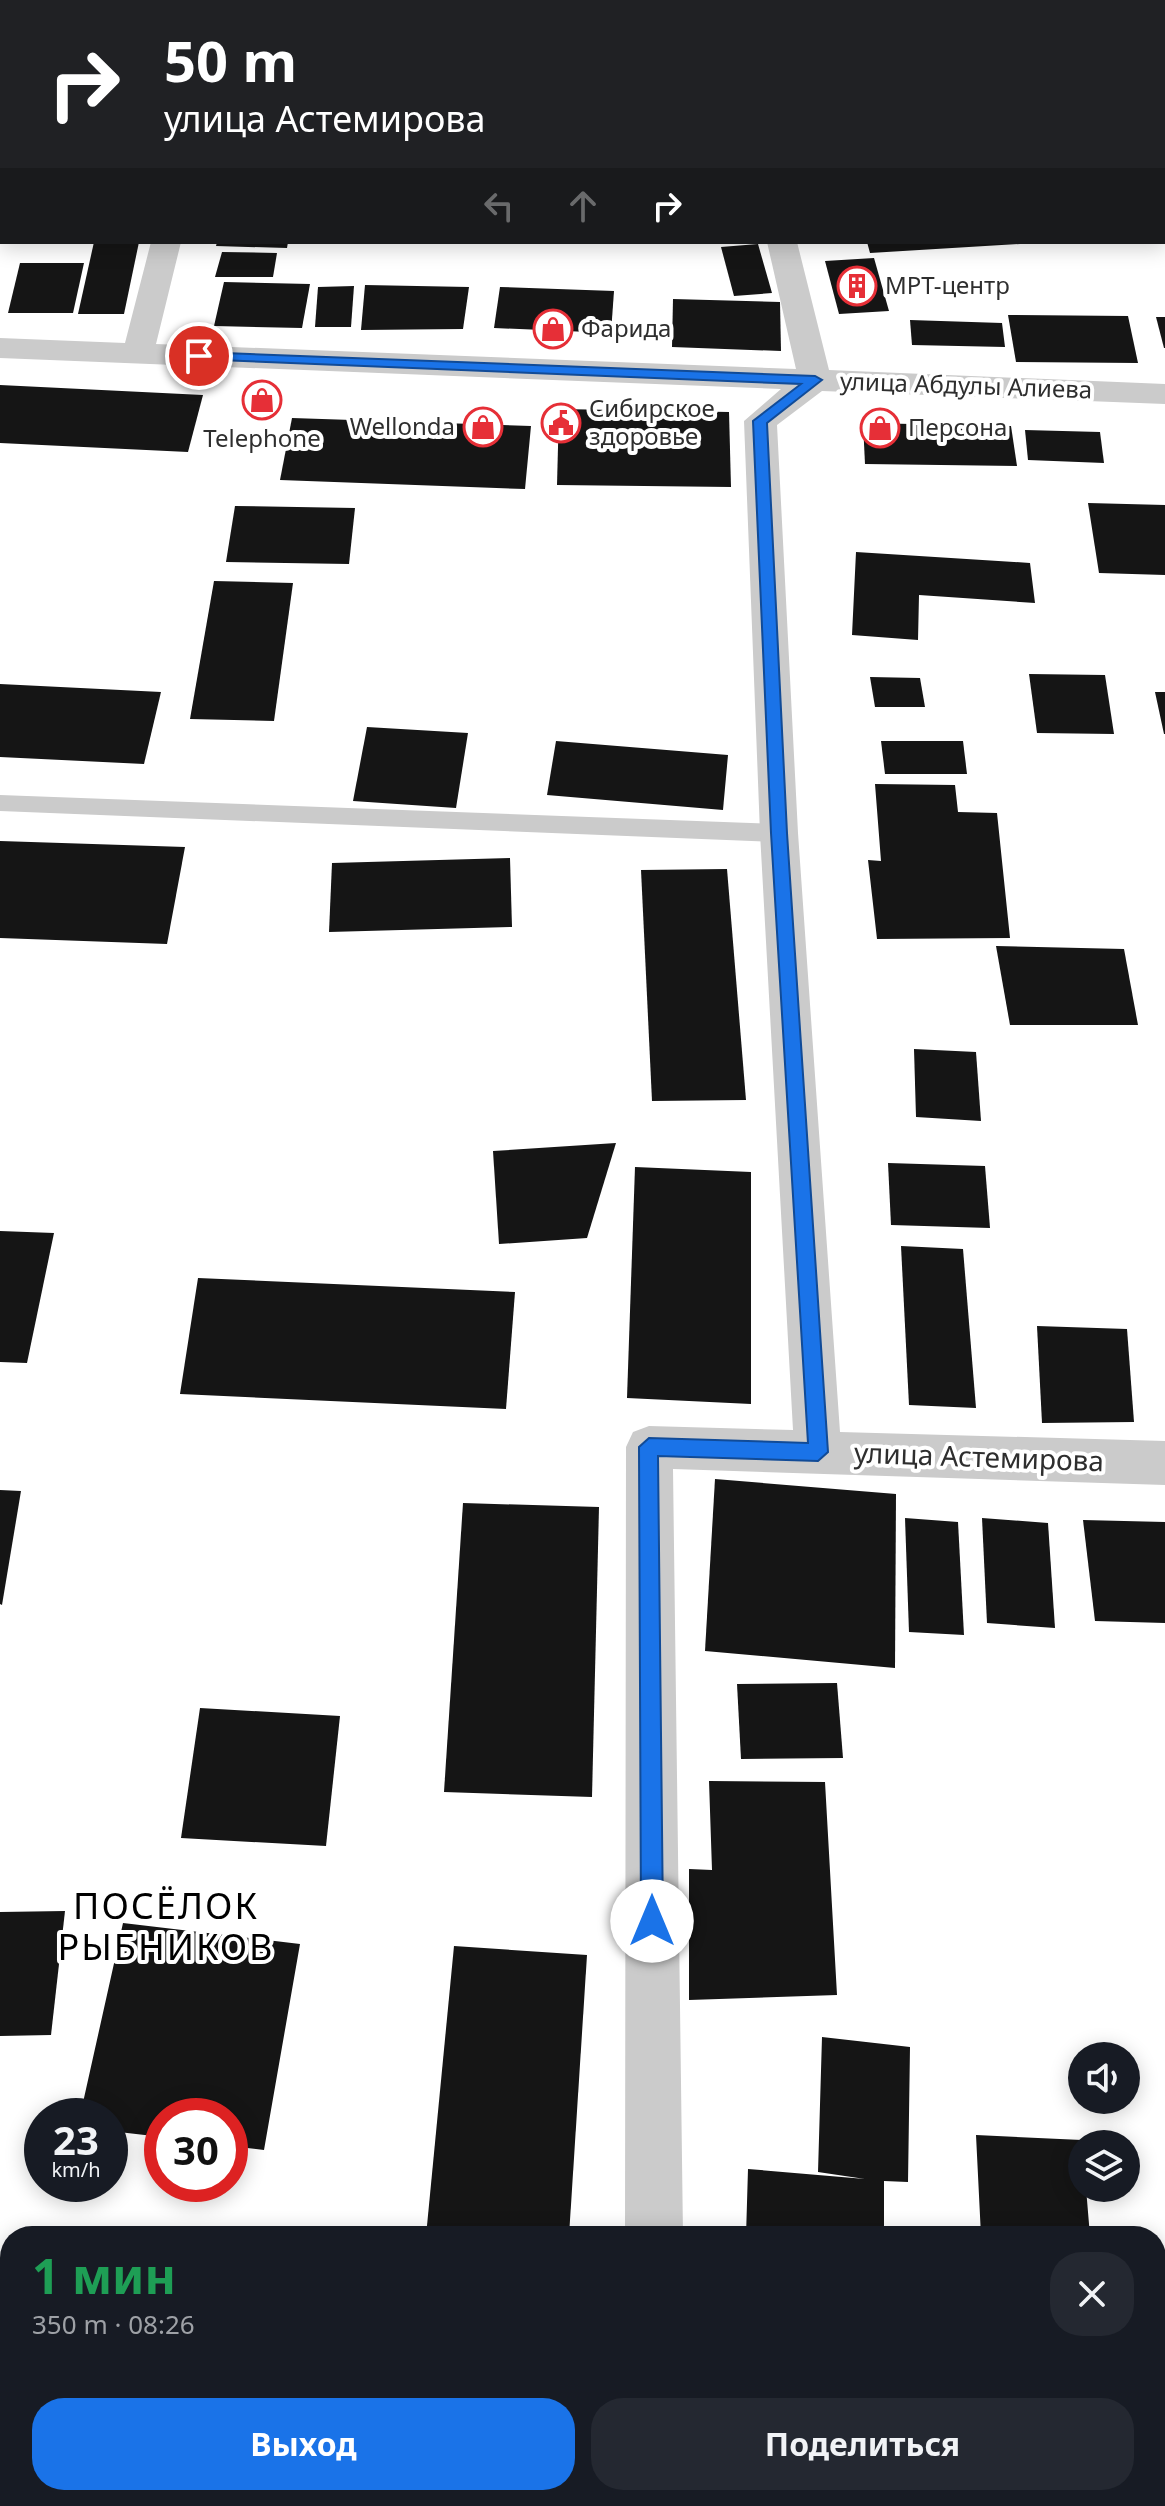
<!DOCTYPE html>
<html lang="ru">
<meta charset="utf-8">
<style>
body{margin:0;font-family:"Noto Sans",sans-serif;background:#242831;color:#f1f3f6;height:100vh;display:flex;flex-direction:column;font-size:30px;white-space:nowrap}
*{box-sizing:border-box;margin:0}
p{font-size:26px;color:#9ea1a6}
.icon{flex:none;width:44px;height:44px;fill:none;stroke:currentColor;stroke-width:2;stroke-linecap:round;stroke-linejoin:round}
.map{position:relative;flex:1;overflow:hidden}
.drawer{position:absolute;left:0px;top:2226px;width:1166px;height:280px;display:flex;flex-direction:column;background:#171b24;border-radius:32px 32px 0 0;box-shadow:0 4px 20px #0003}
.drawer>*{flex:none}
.guide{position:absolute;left:0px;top:0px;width:1166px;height:244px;box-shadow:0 4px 20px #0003;background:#202124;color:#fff;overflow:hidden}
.tools{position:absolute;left:1068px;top:2042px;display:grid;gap:16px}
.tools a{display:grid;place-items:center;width:72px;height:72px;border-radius:50%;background:#171b24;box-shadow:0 4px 20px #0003;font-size:40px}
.speed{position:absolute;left:24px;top:2098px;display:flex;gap:16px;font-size:40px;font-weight:700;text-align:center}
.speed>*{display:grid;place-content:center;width:104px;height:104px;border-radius:50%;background:#171b24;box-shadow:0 4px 20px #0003;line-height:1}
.speed small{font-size:20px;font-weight:400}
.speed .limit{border:12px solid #d22;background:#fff;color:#111}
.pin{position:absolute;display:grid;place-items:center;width:68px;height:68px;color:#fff;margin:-34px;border:4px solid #fff;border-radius:50%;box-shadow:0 2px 8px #0007}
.me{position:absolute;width:88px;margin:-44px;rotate:0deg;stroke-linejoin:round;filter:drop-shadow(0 0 6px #0008)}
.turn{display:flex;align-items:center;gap:28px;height:168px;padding:0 32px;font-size:36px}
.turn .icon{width:104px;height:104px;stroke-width:2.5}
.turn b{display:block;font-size:56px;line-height:68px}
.lanes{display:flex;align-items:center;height:76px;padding:0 32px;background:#0003;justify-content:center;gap:40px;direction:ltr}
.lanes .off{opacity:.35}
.round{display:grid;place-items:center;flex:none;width:84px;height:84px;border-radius:32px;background:#242831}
.headline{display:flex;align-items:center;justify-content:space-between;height:136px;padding:0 32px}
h1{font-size:48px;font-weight:700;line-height:60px;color:#1e9e55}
.cta{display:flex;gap:16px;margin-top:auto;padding:16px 32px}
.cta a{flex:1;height:92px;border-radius:32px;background:#1a73e8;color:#fff;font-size:32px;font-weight:700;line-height:92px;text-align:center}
.cta a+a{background:#242831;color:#f1f3f6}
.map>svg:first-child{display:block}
.building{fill:#151515}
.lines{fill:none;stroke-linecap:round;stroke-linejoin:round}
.lane{fill:#cbcbcb;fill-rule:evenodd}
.street{fill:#cbcbcb;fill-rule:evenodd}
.route{fill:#1a73e8;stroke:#114b97;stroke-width:2}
.labels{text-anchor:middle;stroke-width:8;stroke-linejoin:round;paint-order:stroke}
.far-poi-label{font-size:24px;fill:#2e2e2e;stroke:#fff;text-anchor:start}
.far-street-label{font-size:24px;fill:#2e2e2e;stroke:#fff}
.street-label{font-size:28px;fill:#2e2e2e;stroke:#fff}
.near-neighbourhood-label{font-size:36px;letter-spacing:2px;fill:#000;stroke:#fff}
</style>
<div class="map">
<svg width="1165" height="2506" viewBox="0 0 1165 2506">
<rect width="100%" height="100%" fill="#fff"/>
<g class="building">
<path d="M94,242H139L124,314H78Z"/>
<path d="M217,242H288L287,248L216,246Z"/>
<path d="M867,242H1020V244L870,253Z"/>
<path d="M758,244L772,293L734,296L721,247Z"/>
<path d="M222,252L277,253L273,277H215Z"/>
<path d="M874,258L889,311L839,314L825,261Z"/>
<path d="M20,263H84L73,313H8Z"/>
<path d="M224,282L310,284L302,328L214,326Z"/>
<path d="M365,285L469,287L463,329L361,330Z"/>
<path d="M354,286L351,327H315L318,287Z"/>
<path d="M500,287L614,291L611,333L494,328Z"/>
<path d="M673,299L780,302L781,351L672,347Z"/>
<path d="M1008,315L1128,316L1138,363L1016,362Z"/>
<path d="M1156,317H1165V348H1164Z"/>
<path d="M910,320L1002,323L1005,347L912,345Z"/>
<path d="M0,385L203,395L188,452L0,443Z"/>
<path d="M559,409L729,412L731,487L557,485Z"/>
<path d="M292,418L531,426L525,489L280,480Z"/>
<path d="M863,423L1011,426L1017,466L865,464Z"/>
<path d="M1025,430L1100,432L1104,463L1028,460Z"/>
<path d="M1088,503L1165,505V575L1099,573Z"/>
<path d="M235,506L355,508L349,564L226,562Z"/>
<path d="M856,552L1030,563L1035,603L919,595L918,640L852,635Z"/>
<path d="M214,581L293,583L274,721L190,719Z"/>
<path d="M1029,674L1105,675L1114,734L1037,733Z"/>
<path d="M870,677L920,678L925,707H875Z"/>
<path d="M0,684L161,692L144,764L0,757Z"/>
<path d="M1155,692H1165V734H1164Z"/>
<path d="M367,727L468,733L456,808L353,801Z"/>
<path d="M556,741L728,755L723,810L547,795Z"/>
<path d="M881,741H963L967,774H885Z"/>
<path d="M875,784L955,785L958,812L997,813L1010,938L877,939L868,860L881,861Z"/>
<path d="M0,841L185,847L167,944L0,938Z"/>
<path d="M510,858L512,927L329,932L332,863Z"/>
<path d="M727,869L746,1100L652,1101L641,870Z"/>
<path d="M996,946L1124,949L1138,1025H1010Z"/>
<path d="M914,1049L976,1052L981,1121L916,1117Z"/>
<path d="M616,1143L587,1238L499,1244L493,1151Z"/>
<path d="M888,1163L985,1166L990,1228L891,1225Z"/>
<path d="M635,1167L751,1172V1404L627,1398Z"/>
<path d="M0,1231L54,1233L27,1363L0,1362Z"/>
<path d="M901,1246L963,1249L976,1408L909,1405Z"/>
<path d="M198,1278L515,1292L506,1409L180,1394Z"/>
<path d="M1037,1326L1127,1329L1134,1422L1042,1423Z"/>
<path d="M715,1479L896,1494L895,1668L705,1651Z"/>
<path d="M0,1490L21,1491L2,1605L0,1604Z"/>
<path d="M463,1503L599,1507L592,1797L444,1792Z"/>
<path d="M905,1518L958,1522L964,1635L909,1632Z"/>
<path d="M982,1518L1048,1523L1055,1628L987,1623Z"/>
<path d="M1083,1520L1165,1522V1623L1095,1621Z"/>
<path d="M837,1683L843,1758L741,1759L737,1684Z"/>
<path d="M200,1708L340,1716L326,1846L181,1838Z"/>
<path d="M709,1781L825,1782L837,1995L689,2000V1869L712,1870Z"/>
<path d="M65,1911L51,2035L0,2036V1912Z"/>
<path d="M123,1923L300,1944L264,2150L230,2146V2116H162V2137L110,2131V2116H80Z"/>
<path d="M454,1946L587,1955L569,2236H426Z"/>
<path d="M822,2037L910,2047L908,2182L884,2181V2236H746L748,2169L865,2179L818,2172Z"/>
<path d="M976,2135L1082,2140V2188H1086L1090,2236H981Z"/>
<path d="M1156,2414H1165V2506H1114L1113,2496H1156Z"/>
<path d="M767,2496H887L888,2506H767Z"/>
<rect x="969" y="2496" width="114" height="10"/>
</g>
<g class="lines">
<g class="lane">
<path d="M807,0H823L824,2H808Z"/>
<rect x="1164" y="29" width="1" height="10"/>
<path d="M0,795L779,824L787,827L790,833L787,839L779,842L0,811Z"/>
</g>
<g class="street">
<rect x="214" y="0" width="28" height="2"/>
<rect x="708" y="0" width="28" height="2"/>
<path d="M151,242H181L156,344L796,369L767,242H797L829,370L1165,384V404L822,391L777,425L798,833L840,1432L1165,1441V1485L673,1469L683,2236H625L626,1447L633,1432L649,1426L793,1430L760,833L744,421L781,389L0,358V338L125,343Z"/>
<rect x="626" y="2496" width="60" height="10"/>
</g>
</g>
<path class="route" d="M199,352L815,376L822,380L767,423L787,833L828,1452L818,1461L658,1456L663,1921L660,1928L652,1932L644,1928L641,1921L639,1447L649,1438L808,1443L771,833L753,421L801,384L195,359V353Z"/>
<defs>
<symbol id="building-ring" viewBox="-11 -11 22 22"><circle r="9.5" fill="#fff" stroke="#e62f37" stroke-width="1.5"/><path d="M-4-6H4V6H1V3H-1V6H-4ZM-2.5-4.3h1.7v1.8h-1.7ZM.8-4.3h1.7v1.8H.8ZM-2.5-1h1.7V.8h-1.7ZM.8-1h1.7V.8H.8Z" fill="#e62f37"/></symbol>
<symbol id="shop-ring" viewBox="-11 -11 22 22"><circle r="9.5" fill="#fff" stroke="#e62f37" stroke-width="1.5"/><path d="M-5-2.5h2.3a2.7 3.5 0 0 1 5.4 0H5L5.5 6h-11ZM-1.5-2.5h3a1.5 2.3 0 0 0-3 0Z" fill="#e62f37"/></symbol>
<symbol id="civic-ring" viewBox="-11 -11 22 22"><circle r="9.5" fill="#fff" stroke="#e62f37" stroke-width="1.5"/><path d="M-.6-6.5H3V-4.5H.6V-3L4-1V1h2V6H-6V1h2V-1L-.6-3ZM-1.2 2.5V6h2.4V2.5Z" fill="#e62f37"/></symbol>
</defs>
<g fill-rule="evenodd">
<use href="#building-ring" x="835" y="264" width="44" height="44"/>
<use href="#shop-ring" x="531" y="307" width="44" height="44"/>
<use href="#shop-ring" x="240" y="378" width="44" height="44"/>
<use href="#civic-ring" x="539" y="401" width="44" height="44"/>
<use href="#shop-ring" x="461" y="405" width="44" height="44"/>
<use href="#shop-ring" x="858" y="406" width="44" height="44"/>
</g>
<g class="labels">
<g class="far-poi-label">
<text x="885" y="294">МРТ-центр</text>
<text x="581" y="337">Фарида</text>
<text x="589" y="417">Сибирское<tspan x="589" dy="28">здоровье</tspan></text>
<text x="455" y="435" text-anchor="end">Wellonda</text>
<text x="908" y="436">Персона</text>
<text x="262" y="447" text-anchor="middle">Telephone</text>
</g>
<g class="far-street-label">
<text transform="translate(966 386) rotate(2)" y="8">улица Абдулы Алиева</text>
</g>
<g class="street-label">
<text transform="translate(979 1457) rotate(2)" y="10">улица Астемирова</text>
</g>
<g class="near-neighbourhood-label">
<text x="166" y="1919">ПОСЁЛОК<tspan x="166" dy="41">РЫБНИКОВ</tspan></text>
</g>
</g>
</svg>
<div class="tools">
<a><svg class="icon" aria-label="sound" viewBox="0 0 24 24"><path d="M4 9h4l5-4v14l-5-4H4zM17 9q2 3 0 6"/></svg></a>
<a><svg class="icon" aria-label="layers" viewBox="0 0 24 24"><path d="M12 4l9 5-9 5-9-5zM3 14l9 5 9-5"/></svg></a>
</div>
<div class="speed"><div>23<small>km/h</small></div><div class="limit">30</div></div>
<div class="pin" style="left:199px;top:356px;background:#d93025"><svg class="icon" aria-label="arrive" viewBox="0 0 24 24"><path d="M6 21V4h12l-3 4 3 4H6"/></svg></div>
<svg class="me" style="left:652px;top:1921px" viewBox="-20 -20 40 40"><circle r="19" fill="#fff"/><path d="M0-13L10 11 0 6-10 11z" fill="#1a73e8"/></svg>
<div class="guide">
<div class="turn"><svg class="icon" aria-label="right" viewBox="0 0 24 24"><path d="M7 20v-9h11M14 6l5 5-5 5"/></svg><div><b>50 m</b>улица Астемирова</div></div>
<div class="lanes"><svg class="icon off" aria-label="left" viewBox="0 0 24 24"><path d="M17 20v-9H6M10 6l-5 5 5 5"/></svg><svg class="icon off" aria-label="ahead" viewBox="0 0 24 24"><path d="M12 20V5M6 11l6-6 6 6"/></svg><svg class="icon" aria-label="right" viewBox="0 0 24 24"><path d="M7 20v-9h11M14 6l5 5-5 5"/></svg></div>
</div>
<section class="drawer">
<div class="headline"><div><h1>1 мин</h1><p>350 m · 08:26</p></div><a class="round"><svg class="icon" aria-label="close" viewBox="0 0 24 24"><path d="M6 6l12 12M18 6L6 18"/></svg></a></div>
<div class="cta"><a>Выход</a><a>Поделиться</a></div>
</section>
</div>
